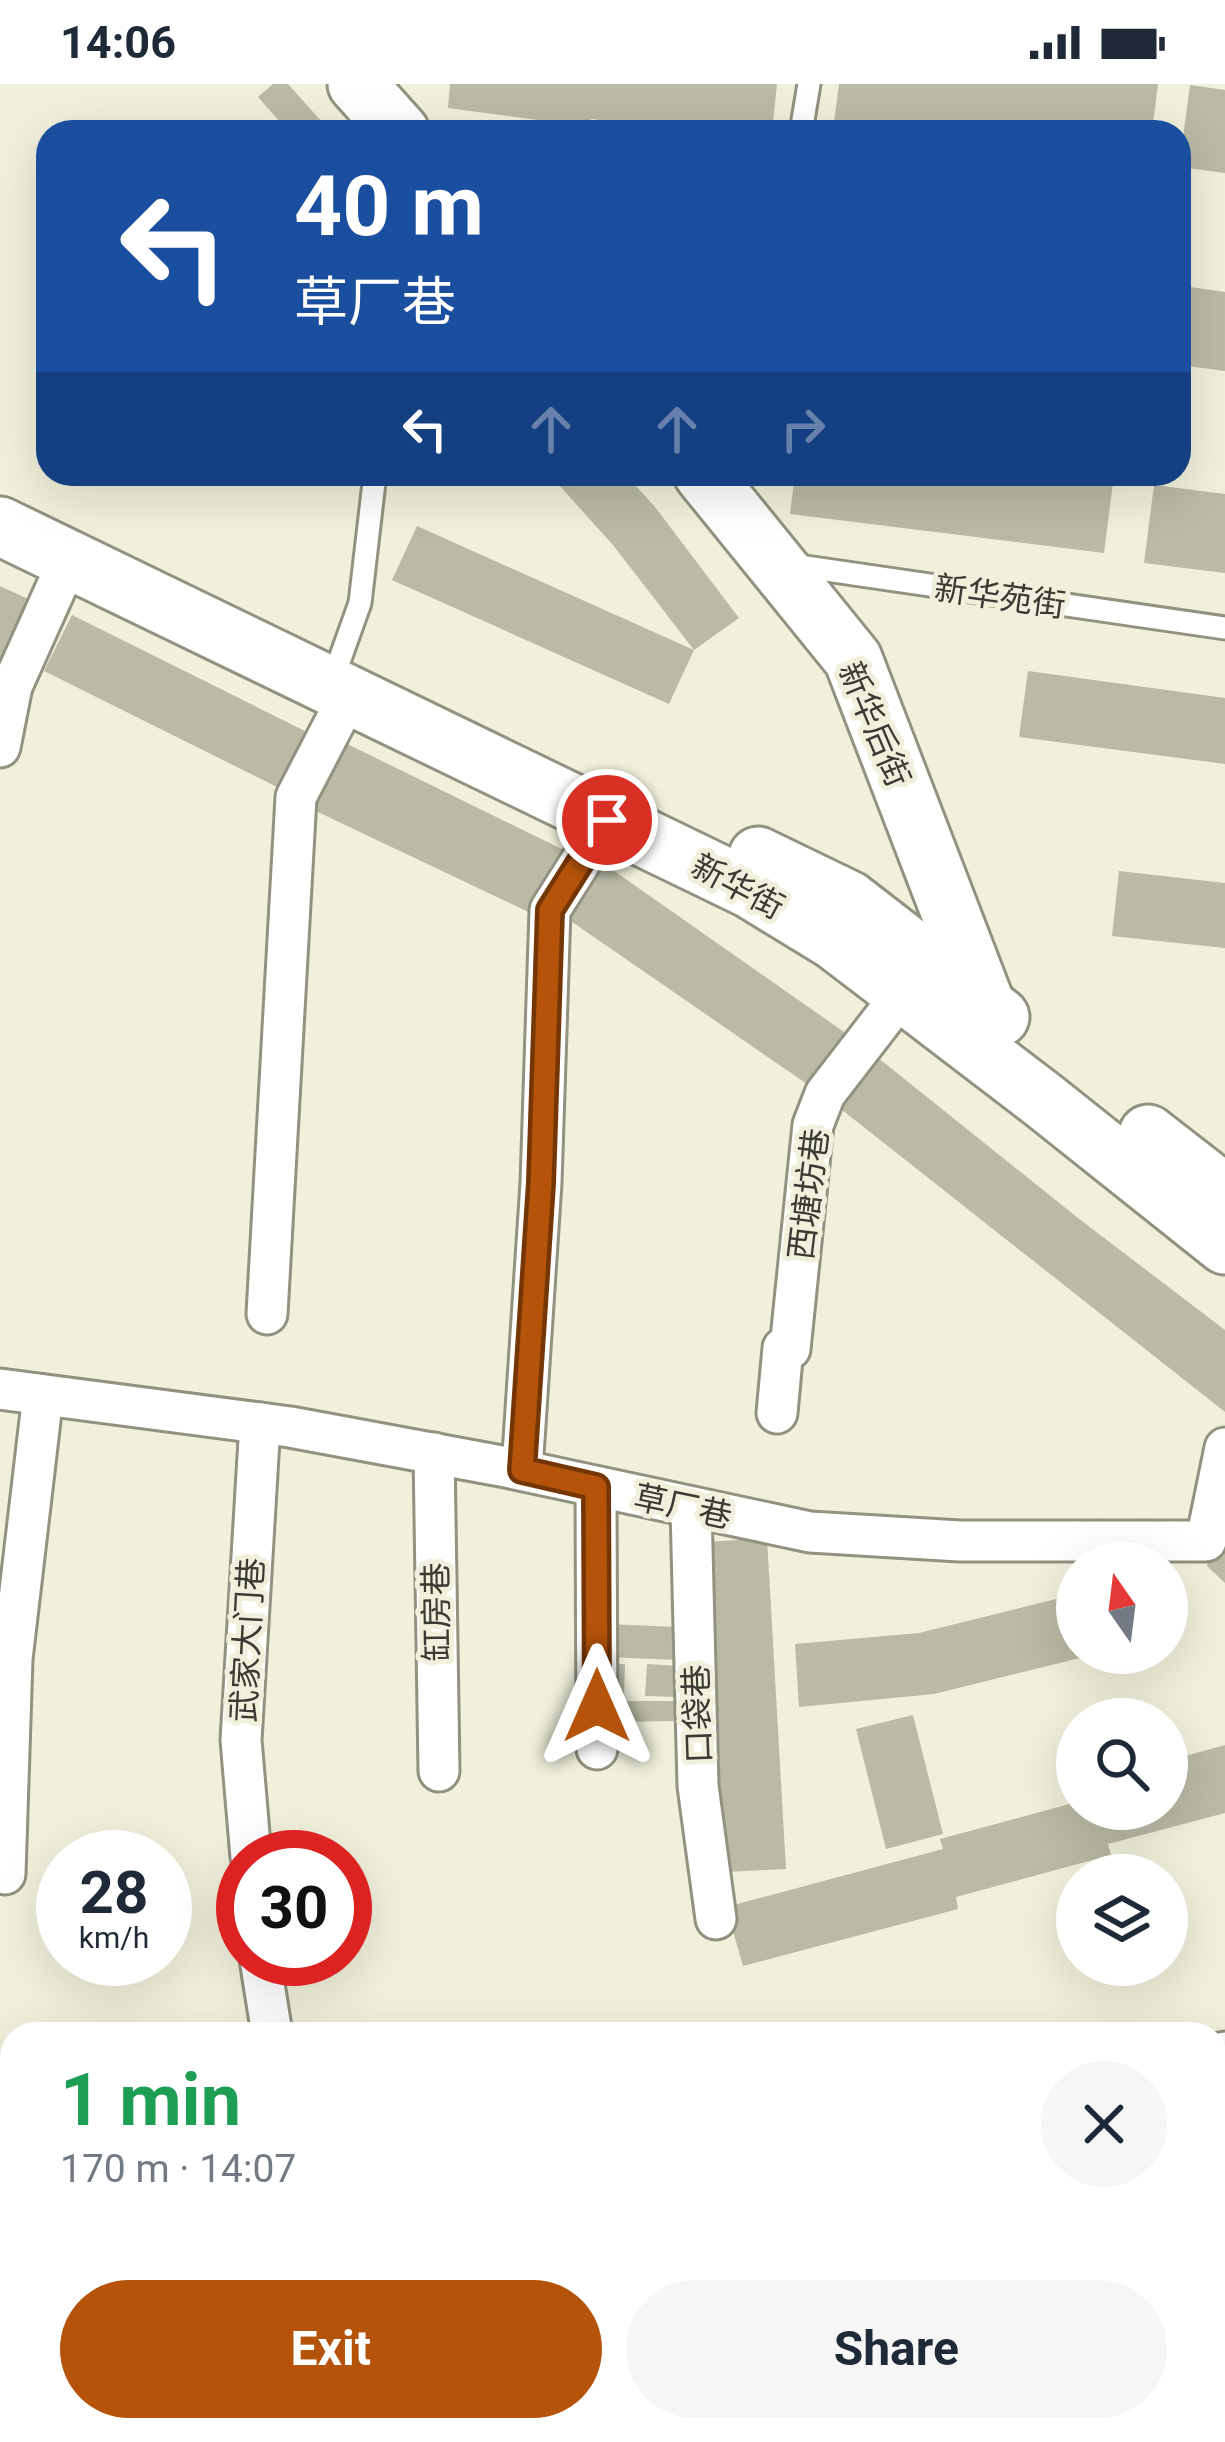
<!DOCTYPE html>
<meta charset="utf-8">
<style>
body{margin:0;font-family:Roboto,"Noto Sans SC",sans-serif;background:#f6f6f7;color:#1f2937;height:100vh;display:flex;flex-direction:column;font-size:45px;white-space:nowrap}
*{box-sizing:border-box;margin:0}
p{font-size:39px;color:#747a83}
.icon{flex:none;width:66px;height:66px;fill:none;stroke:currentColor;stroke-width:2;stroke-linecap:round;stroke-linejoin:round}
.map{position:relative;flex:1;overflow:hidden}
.sheet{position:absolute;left:0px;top:1938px;width:1227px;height:420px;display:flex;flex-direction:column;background:#fff;border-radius:36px 36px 0 0;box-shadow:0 12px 48px #0002}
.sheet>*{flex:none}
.banner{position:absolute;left:36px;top:36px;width:1155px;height:366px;border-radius:36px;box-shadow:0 12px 48px #0002;background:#1a4fa0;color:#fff;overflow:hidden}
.needle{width:78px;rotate:346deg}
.buttons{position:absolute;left:1056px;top:1458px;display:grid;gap:24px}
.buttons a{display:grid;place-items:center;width:132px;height:132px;border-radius:50%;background:#fff;box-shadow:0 12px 48px #0002;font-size:60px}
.speed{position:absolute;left:36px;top:1746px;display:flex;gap:24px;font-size:60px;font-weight:700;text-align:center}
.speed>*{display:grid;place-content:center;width:156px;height:156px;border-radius:50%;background:#fff;box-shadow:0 12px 48px #0002;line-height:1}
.speed small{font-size:30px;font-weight:400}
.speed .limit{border:18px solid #d22;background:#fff;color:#111}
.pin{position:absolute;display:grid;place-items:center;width:102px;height:102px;color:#fff;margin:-51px;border:6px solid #fff;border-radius:50%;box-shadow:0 3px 12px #0007}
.me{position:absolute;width:132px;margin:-66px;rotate:0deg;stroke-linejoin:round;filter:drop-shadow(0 0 9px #0008)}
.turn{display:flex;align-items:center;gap:42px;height:252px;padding:0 60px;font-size:54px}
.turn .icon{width:156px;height:156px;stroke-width:2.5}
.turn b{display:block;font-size:84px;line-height:102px}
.lanes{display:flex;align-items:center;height:114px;padding:0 60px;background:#0003;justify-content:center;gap:60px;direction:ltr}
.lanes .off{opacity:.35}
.round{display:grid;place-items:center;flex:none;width:126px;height:126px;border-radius:63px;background:#f6f6f7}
.summary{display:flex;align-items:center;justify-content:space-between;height:204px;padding:0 60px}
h1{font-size:72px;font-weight:700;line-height:90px;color:#1e9e55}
.cta{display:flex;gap:24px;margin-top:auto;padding:24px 60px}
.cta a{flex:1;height:138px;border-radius:72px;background:#b45309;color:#fff;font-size:48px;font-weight:700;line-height:138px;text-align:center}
.cta a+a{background:#f6f6f7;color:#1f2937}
.status{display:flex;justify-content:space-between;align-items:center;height:84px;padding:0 60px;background:#fff;direction:ltr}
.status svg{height:33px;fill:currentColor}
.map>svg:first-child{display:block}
.building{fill:#babaa6}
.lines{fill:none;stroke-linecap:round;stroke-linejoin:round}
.lane-casing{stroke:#91927f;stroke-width:27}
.street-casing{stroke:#91927f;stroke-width:45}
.secondary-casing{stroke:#91927f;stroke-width:63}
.path{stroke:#969688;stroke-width:6;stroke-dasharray:12 6;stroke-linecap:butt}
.lane{stroke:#fff;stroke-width:21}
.street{stroke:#fff;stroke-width:39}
.secondary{stroke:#fff;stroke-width:57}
.route-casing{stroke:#753606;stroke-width:30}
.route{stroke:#b45309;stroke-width:21}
.labels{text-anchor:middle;stroke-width:10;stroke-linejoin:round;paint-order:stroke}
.street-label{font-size:33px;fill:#3b3b33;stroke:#f0f0dc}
</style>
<div class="status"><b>14:06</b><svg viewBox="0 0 49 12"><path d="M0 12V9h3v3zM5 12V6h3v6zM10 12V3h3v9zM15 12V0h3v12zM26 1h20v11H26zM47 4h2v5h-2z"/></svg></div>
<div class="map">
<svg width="1225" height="2358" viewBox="0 0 1225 2358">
<rect width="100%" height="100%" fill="#f0f0dc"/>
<g class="building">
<path d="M273,0H288L331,48H289L258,13Z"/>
<path d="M450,0H777L772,48H708L591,35L590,43L448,24Z"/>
<path d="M839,0H1158L1152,48H911L834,38Z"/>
<path d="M1190,1L1225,6V89L1179,83Z"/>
<path d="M1190,203L1225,208V287L1180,281Z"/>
<path d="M549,390H625L655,423L739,534L694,566L613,461Z"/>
<path d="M795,390L1114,391L1104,469L790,430Z"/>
<path d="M1154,401L1225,410V489L1144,479Z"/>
<path d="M417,442L694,566L669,620L392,496Z"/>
<path d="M0,502L28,515L0,576Z"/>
<path d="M72,531L315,652L287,708L44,587Z"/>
<path d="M1028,587L1225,614V680L1019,653Z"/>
<path d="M333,653L570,769L537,832L301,720Z"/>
<path d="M600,777L854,955L817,1007L562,831Z"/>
<path d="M1119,787L1225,799V864L1112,852Z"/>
<path d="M872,969L1078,1134L1225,1246V1328L832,1018Z"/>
<path d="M1223,1413H1225V1499L1207,1482Z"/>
<path d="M767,1454L786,1785L725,1788L706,1458Z"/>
<path d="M1068,1512L1077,1546V1569H1083L1084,1573L934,1610L799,1623L795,1560L919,1549Z"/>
<path d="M608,1540L678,1543L677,1576L607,1573Z"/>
<path d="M604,1580H625L624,1612H603Z"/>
<path d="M647,1580L678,1582L677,1613L645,1612Z"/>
<path d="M613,1617H676V1637L613,1638Z"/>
<path d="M913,1631L943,1750L886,1765L856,1645Z"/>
<path d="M1225,1661V1729L1108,1760L1111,1771L956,1813L958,1825L743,1882L726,1823L943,1765L940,1755L1077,1718V1725H1167V1677Z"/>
<path d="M36,2346H99V2349L38,2358Z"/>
<path d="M167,2346H295L297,2358H169Z"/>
<path d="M612,2346H647L648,2358H614Z"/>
</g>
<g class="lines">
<defs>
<g id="lane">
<path d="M801,48L809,0"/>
<path d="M792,481L1225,544"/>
<path d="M327,600L340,575L360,519L375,390"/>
</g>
<g id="street">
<path d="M0,602H12L69,475"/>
<path d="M0,663L12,602"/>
<path d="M267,1230L296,713L349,611"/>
<path d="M0,1305L290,1343L501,1382L810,1448L960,1457H1206L1225,1364"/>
<path d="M777,1329L783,1264L790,1265L813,1041L825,1010L903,909"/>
<path d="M434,1369L439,1687"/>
<path d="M522,1386L541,1099L550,826L607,736"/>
<path d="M596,1403L597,1665"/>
<path d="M691,1424L698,1702L716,1835"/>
<path d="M251,1773L241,1656L260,1339"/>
<path d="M5,1790L12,1575L43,1311"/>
<path d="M260,1875L272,1950"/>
<path d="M1215,1970L1225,1968"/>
<path d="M0,2023L12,2021"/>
<path d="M0,2183L12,2181"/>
<path d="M1215,2306L1225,2304"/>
<path d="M64,2354L65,2358"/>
<path d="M793,2358L870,2346"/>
</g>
<g id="secondary">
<path d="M357,0L400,48"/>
<path d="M703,390L853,575L987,924"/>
<path d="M0,442L750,805L835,857L1043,1016L1225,1161"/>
<path d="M758,772L849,816L1000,933"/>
<path d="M1148,1050L1225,1110"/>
</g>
</defs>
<use href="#lane" class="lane-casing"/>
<use href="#street" class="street-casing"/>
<use href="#secondary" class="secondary-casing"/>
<path class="path" d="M156,2346L158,2358"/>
<use href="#lane" class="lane"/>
<use href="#street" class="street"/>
<use href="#secondary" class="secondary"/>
</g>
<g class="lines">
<defs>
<path id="route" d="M597,1622L596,1403L522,1386L541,1099L550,826L607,736"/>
</defs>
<use href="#route" class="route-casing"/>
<use href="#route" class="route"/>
</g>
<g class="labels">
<g class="street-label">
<text transform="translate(1000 512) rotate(8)" y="12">新华苑街</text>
<text transform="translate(875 640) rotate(67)" y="12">新华后街</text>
<text transform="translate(738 802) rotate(28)" y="12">新华街</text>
<text transform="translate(808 1110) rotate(-83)" y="12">西塘坊巷</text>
<text transform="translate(683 1422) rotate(12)" y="12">草厂巷</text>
<text transform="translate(436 1528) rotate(-91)" y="12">缸房巷</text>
<text transform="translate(247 1556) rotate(-87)" y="12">武家大门巷</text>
<text transform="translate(697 1630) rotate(-92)" y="12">口袋巷</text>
</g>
</g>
</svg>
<div class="buttons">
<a><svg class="needle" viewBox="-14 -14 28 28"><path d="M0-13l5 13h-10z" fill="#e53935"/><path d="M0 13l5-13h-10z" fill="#747a83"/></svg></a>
<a><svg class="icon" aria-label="search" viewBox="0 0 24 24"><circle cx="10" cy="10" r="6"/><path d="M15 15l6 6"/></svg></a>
<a><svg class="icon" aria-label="layers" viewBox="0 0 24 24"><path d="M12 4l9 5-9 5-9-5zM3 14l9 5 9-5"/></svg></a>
</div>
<div class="speed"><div>28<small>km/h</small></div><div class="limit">30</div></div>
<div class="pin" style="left:607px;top:736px;background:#d93025"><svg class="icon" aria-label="arrive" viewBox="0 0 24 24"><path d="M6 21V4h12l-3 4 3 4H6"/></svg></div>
<svg class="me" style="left:597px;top:1622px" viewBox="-20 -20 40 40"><path d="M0-17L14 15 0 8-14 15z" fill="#b45309" stroke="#fff" stroke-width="4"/></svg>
<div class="banner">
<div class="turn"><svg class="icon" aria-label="left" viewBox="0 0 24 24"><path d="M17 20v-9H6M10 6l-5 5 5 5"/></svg><div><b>40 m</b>草厂巷</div></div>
<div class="lanes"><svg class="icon" aria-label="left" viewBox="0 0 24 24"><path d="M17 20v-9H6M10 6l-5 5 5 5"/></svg><svg class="icon off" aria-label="ahead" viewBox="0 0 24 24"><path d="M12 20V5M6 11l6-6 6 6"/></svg><svg class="icon off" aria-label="ahead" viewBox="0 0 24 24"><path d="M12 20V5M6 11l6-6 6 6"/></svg><svg class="icon off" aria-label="right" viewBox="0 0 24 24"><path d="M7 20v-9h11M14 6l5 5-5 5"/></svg></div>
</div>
<section class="sheet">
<div class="summary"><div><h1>1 min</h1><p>170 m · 14:07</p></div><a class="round"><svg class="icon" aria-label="close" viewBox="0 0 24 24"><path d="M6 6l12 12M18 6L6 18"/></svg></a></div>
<div class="cta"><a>Exit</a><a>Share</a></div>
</section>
</div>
